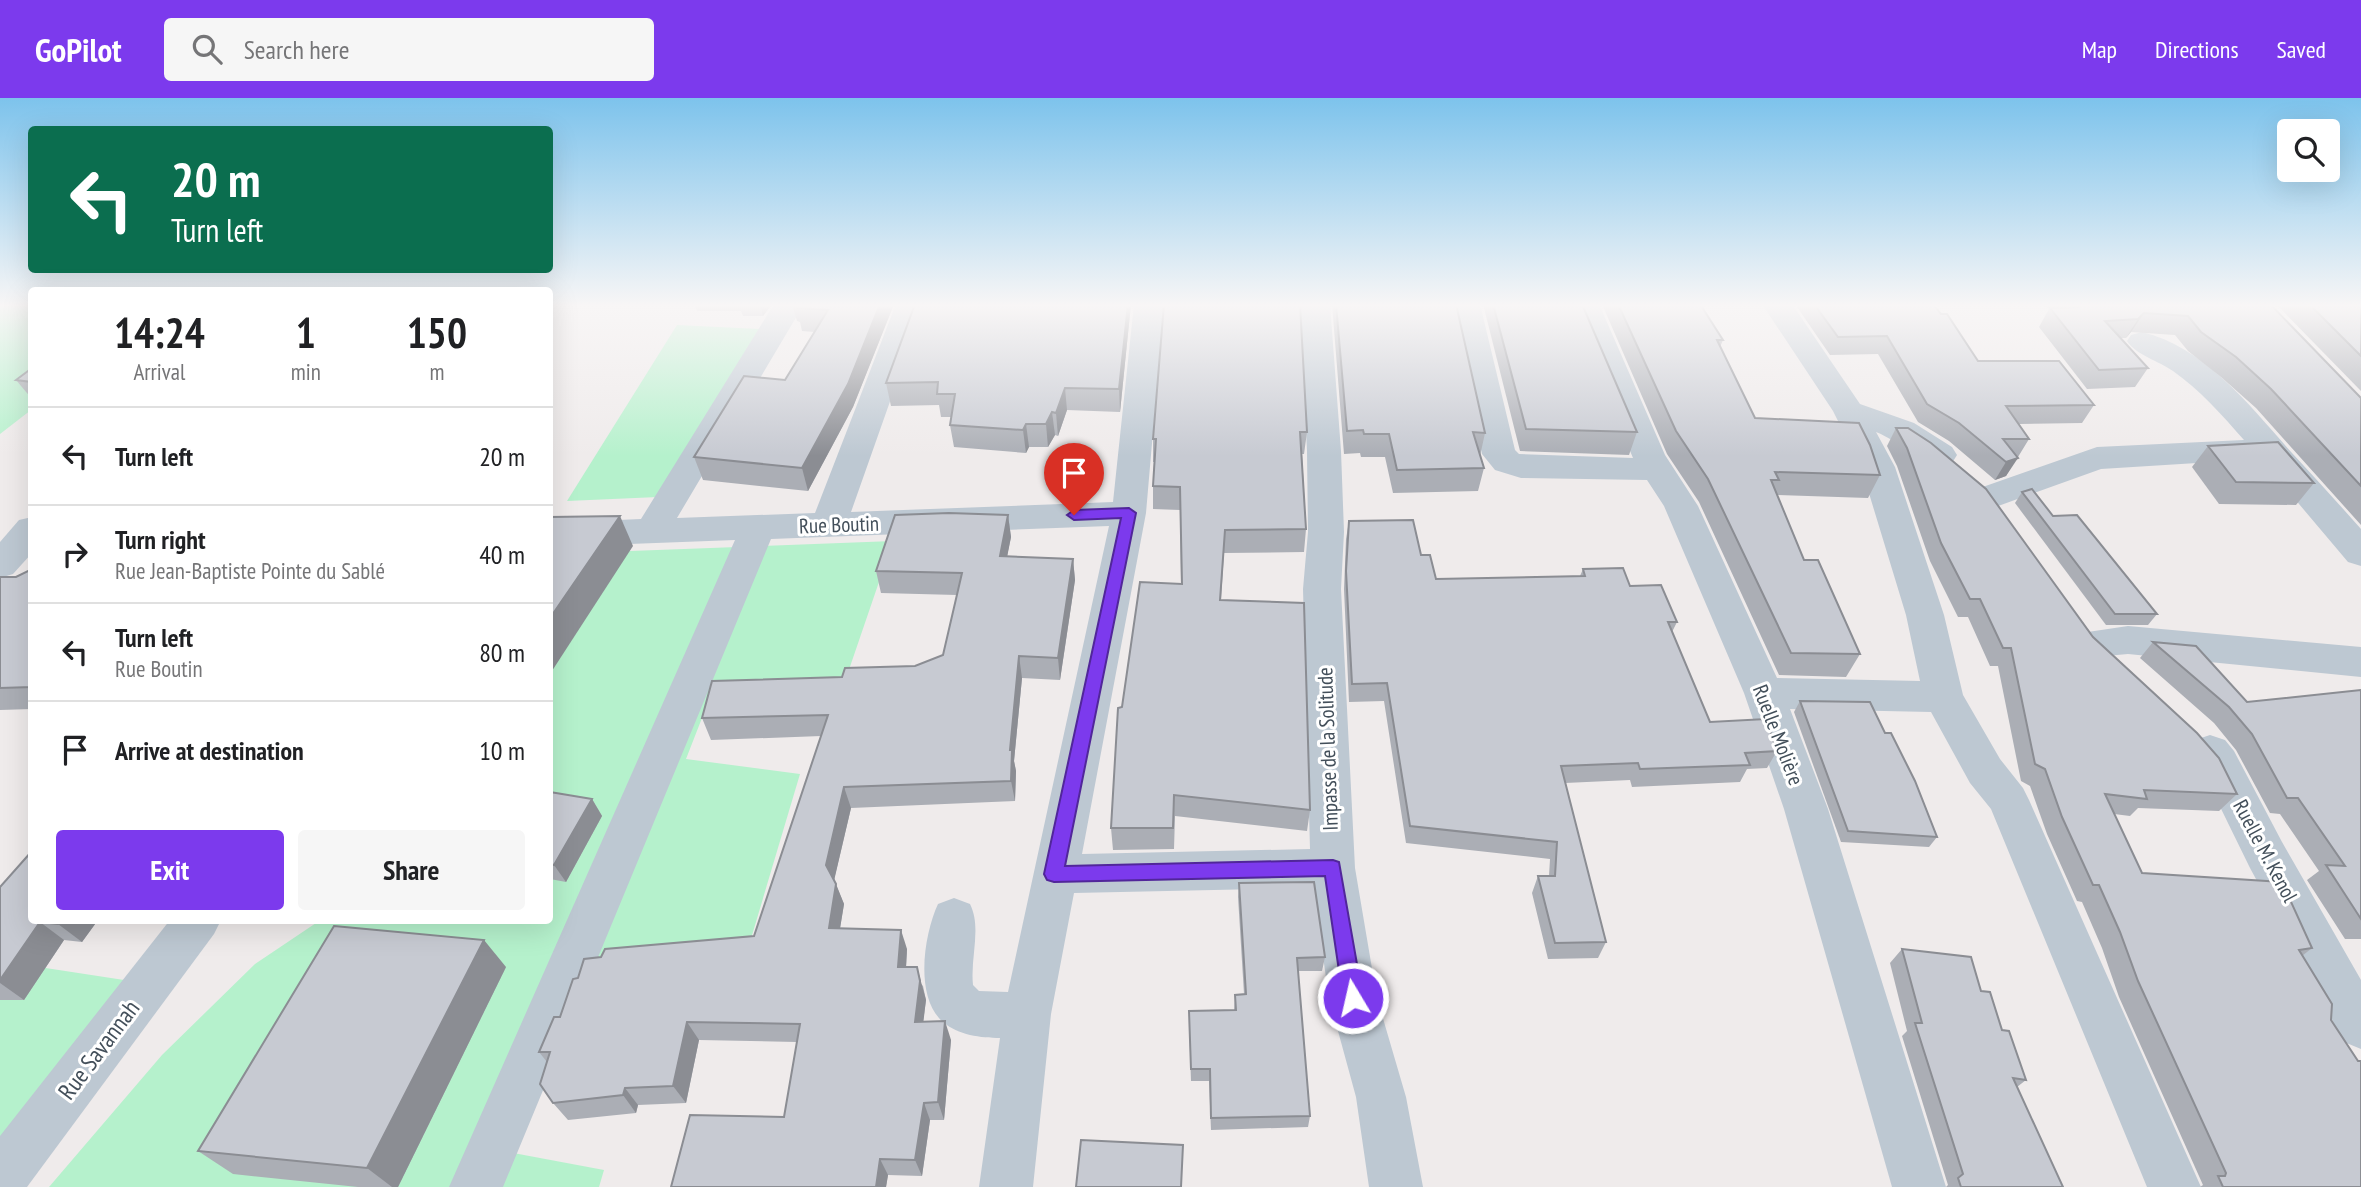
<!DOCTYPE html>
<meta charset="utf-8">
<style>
body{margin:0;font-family:"PT Sans Narrow",sans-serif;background:#f6f6f6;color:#202124;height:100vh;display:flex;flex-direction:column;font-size:26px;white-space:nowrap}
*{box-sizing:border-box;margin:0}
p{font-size:23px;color:#757577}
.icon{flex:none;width:38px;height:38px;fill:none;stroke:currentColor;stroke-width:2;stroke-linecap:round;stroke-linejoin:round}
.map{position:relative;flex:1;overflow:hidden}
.sheet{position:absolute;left:28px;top:189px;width:525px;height:637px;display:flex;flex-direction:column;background:#fff;border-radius:7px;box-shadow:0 7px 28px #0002}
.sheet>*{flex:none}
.banner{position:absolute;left:28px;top:28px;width:525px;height:147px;border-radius:7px;box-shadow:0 7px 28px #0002;background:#0b6e4f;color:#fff;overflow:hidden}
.tools{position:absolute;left:2277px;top:21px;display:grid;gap:14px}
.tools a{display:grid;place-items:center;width:63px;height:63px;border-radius:7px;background:#fff;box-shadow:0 7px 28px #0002;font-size:35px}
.pin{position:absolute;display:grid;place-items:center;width:60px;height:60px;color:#fff;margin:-72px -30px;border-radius:50% 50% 50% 0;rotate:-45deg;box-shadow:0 0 7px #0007}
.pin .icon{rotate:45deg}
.me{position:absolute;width:77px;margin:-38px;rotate:351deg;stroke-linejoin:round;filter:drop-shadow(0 0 5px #0008)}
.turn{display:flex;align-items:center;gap:24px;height:147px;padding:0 28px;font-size:32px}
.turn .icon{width:91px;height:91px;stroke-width:2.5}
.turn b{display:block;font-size:49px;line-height:60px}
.eta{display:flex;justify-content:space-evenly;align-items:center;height:119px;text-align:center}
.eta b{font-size:42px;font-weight:600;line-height:49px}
.primary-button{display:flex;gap:14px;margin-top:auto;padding:14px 28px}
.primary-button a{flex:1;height:80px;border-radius:7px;background:#7c3aed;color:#fff;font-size:28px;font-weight:600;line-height:80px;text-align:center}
.primary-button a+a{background:#f6f6f6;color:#202124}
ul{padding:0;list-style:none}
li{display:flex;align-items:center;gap:21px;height:98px;padding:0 28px;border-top:2px solid #e0e0e0}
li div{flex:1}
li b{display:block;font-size:26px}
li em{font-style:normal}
header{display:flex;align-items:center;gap:42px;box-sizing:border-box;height:98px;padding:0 35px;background:#7c3aed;color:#fff}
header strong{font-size:33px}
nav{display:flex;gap:38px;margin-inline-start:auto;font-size:24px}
.search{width:490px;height:63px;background:#f6f6f6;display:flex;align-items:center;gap:18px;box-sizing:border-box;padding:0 24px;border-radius:7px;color:#757577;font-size:26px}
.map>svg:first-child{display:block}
.green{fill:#b5f1cc}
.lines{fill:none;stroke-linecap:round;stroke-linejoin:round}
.minor{fill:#bdc8d2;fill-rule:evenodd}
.wall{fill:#abaeb5}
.shaded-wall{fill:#8b8d93}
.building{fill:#c7cad2;stroke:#8b8d93;stroke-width:2}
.route{fill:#7c3aed;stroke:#51269a;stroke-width:2}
.labels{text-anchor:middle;stroke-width:6;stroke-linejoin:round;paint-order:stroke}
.street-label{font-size:21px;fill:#434f5a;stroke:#fff}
.near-street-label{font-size:24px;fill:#434f5a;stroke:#fff}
</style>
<header>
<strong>GoPilot</strong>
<div class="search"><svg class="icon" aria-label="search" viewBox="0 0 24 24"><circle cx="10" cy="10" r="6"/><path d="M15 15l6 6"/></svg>Search here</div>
<nav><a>Map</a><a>Directions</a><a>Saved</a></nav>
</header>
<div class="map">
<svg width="2361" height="1089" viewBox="0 0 2361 1089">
<rect width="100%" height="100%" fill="#efebeb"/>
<g class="green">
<path d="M0,206H31V312L0,336Z"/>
<path d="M677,227L760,231L658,399L567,403Z"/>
<path d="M893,443L841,595L709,602L686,661L800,676L747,854L590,871L471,1047L604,1072L599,1089H49L162,957L255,866L319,823L550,822V456Z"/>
<path d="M0,863L124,882L0,1045Z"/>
</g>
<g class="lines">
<g class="minor">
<path d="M774,206H804L677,420L815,415L896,206H920L923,210L851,414L1113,404L1134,206H1164L1146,415L1082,756L1310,751L1303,491L1308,434L1307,353L1300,206H1330L1341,353L1344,434L1341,491L1355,770L1377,900L1406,999L1423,1089H1369L1356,999L1329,900L1313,790L1074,795L1051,916L1033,1089H979L1000,940C981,940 958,937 943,924C914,899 924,836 938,806L954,800L970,806C982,830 970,859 973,887L979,893L1008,894L1109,428L771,441L503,1089H449L735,442L550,449V425L641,421Z"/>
<path d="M1450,206H1480L1515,352L1519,356L1633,360L1569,206H1599L1665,357L1698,408L1777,580L1920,583L1906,517L1861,369L1833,313L1762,206H1792L1860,306L1914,325L1952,349L1957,357L1952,365C1924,372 1902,344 1876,334L1895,369L1944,517L1963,597L2000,661L2023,690L2029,702L2201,1089H2147L1991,711L1970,685L1931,614L1790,611L1828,711L1946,1089H1892L1784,711L1744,595L1664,408L1647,382L1521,380L1495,372L1482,356Z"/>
<path d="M2142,234C2205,249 2251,309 2292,355C2315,380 2338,405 2361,431V468L2348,464L2261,361L2101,371L2001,407L1989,411L1977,407L1972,399L1977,391L2097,349L2244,342C2222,317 2200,292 2173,273C2159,263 2136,257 2127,243L2131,237Z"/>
<path d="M32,419V455L13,476L0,480V444L19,422Z"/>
<path d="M2128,528L2361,549V579L2128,556L2095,559L2081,555L2076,545L2081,535Z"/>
<path d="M2210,637L2225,642L2234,653L2282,744L2361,882V951L2344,944L2250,770L2204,676L2189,654L2195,642Z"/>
<path d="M170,822H221L214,836L27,1089H0V1038Z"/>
</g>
</g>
<g class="wall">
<path d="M694,206H772L763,218H743L741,213H697Z"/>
<path d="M792,206H894L853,309L808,393L703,382L694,359L785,282L815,234L802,233L800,224L797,223Z"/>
<path d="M1131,206L1120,314L1067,312L1058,338L1055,337L1048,349H1029L1026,355L954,349L950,327L951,319H941L939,307L891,308L886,285Z"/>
<path d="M1332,206H1456L1485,335L1480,358L1484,370L1478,393L1393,395L1385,359H1361L1360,355L1344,356Z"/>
<path d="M1483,206H1582L1637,334L1629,357L1520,353Z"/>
<path d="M1602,206H1700L1723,242L1720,249L1755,320L1880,377L1868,400L1777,397L1804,462L1860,556L1846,579L1779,577L1699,404L1667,356Z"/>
<path d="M1795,206H1933L1978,263L2094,307L2082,325L2019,326L2029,341L2018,359H2017L2006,378L1995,382L1949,343L1918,324L1878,256L1830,257Z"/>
<path d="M2043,206H2270L2361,300V427L2256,310L2221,279L2188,253L2175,237L2131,234L2126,240H2121L2148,270L2135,289L2087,291L2039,229L2049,211Z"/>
<path d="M2276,206H2361V293Z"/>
<path d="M32,270V301L16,282Z"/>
<path d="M1896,330L2093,539L2237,696L2219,713L2138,710L2130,718L2114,716L2142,775L2312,850L2302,858L2331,922L2361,1089H2200L2203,1087L2119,899L2102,850L2082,804L2077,803L2047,736L2030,688L2021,683L1998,568H1990L1968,519H1958L1930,463L1897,368L1887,348Z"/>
<path d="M1307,334L1304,356H1302L1306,431L1304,454L1224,455L1221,502L1310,712L1307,733L1175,718L1174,751L1113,752L1111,730L1122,609L1181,486L1180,412L1153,411V388L1154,364H1153V341Z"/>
<path d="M2208,348L2314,385L2296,407L2219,406L2192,369Z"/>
<path d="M2022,394L2053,418L2157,516L2148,527H2106L2015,405Z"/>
<path d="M1008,417L1011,439L1007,458L1073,461L1075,482L1060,582L1022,580L1014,663L1016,673L1015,703L851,710L834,782L844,806L840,830L907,851L906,869L923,888L926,902L923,924L951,942L944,1022H930L922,1078L888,1077L886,1089H671L784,1019L797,944L699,942L686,1005L638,1007L636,1015L568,1022L553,1005L547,964L539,954L560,919L754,838L821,638L711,642L702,620L842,579L915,568L943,557L957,497L881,495L876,473Z"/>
<path d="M1349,423L1421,457L1436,481L1580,478L1583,471L1630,488L1677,524L1672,534L1710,624L1777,653L1767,670L1747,671L1740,684L1632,689L1630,682L1565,685L1606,844L1598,860L1548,861L1532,795L1538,778H1549L1550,761L1406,745L1384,603L1349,604L1344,491L1346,441Z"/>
<path d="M32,471V611L0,612V479H16Z"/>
<path d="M2153,544L2247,604L2361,592V841H2345L2307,782L2319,773L2280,716L2270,715L2236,652L2214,625L2140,560Z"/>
<path d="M1800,603L1937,739L1929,749L1841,744L1794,614Z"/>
<path d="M550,694L592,701L602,718L566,784L550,781Z"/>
<path d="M1239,785L1325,859L1322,873H1298L1310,1018L1308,1029L1211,1032L1209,983H1191L1189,925L1234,912L1235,897L1244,896L1238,799Z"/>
<path d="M0,789L98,822L82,844L64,842L24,902H0Z"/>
<path d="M1902,851L1981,893L2002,932L2026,982L2017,989L2063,1089H1946L1948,1087L1902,938L1907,933L1890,865Z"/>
<path d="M506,869L398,1089H358L233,1076L198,1053Z"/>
</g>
<g class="shaded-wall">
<path d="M760,206H772L763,218Z"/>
<path d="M880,206H894L853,309L808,393L802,370Z"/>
<path d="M1128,206H1131L1120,314L1119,291Z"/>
<path d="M2144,215L2131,234L2126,240L2138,221Z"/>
<path d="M1065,290L1067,312L1058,338L1056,315Z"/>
<path d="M1052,314L1055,337L1048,349L1046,326Z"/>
<path d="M1026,326L1029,349L1026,355L1023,332Z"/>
<path d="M2018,360L2006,378L1995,382L2006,364Z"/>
<path d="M1008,417L1011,439L1003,480L1000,458Z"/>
<path d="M620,418L633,448L550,576V520Z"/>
<path d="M1073,461L1075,482L1060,582L1058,560Z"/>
<path d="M1019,558L1022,580L1014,663L1016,673L1015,703L1011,683L1010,652Z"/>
<path d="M844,689L851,710L833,787L826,767Z"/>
<path d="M592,701L602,718L566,784L554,767Z"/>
<path d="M836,786L844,806L837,849L829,830Z"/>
<path d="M61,822H98L82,844L58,826Z"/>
<path d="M40,824L64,842L24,902L0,885V882Z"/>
<path d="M901,832L907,851L905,888L898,869Z"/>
<path d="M484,842L506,869L398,1089H392L367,1070Z"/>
<path d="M917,869L926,902L921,943L915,924Z"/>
<path d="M945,923L951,942L944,1022L938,1004Z"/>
<path d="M687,924L699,942L686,1005L673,988Z"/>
<path d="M625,990L638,1007L636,1015L623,997Z"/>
<path d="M924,1005L930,1022L922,1078L915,1062Z"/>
<path d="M880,1061L888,1077L886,1089H876Z"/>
</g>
<g class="building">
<path d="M799,206H880L848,286L802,370L694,359L744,278L785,282L828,212L797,210Z"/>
<path d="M915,206H1128L1119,291L1065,290L1056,315L1052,314L1046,326H1026L1023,332L950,327L955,296H937L938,284L886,285Z"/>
<path d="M1164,206H1300L1307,334H1300L1306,431L1225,432L1220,502L1304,505L1310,712L1174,697L1173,730H1111L1118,610L1122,609L1140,484L1182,486L1180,389L1153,388L1156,341H1153Z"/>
<path d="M1336,206H1456L1485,335L1473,334L1484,370L1397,372L1389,336H1364L1363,332L1347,333Z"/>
<path d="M1493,206H1582L1637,334L1526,331Z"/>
<path d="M1618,206H1700L1723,242H1717L1755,320L1859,325L1870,347L1880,377L1775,374L1779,382H1771L1804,462H1818L1860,556L1791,555L1708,381L1676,333Z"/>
<path d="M1814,206H1933L1941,216H1947L1978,263H2059L2094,307L2006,308L2029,341H2003L2018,360L2006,364L1959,325L1927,306L1887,238L1838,239Z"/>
<path d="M2075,206H2270L2361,300V388L2271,291L2236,259L2201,234L2188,218L2144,215L2138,221L2105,223L2148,270L2099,272L2050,210L2078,209Z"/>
<path d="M2309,206H2361V258Z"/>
<path d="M32,270V284L16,282Z"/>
<path d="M1896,330H1908L1931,345L1986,391L2093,539L2197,635L2219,660L2237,696L2144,692L2147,701L2105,696L2142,775L2282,784L2312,850L2299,852L2332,906L2331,922L2358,963H2361V1089H2223L2218,1078H2225L2226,1075L2138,883L2120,834L2099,787H2093L2062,719L2045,671L2035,666L2011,550H2003L1980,501H1970L1941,445L1907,350Z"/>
<path d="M2278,344L2314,385L2236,384L2208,348Z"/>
<path d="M2032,391L2053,418L2077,417L2157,516H2115L2022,394Z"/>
<path d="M949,415L1008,417L1000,458L1073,461L1058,560L1019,558L1010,652H1012L1011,683L844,689L826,767L836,786L829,830L901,832L898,869H917L920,883L915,924L945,923L938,1004L924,1005L915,1062L880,1061L876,1089H671L690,1017L784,1019L800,926L687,924L673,988L625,990L623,997L553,1005L540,986L550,954H539L554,919H560L573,881L578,880L584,861L601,859L605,851L754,838L828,617L702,620L712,583L842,579L845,570L915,568L943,557L962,475L876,473L895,417Z"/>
<path d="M620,418L550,520V419Z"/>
<path d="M1413,422L1421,457H1430L1436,481L1585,478L1583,471L1623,470L1630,488L1661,487L1677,524H1668L1710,624L1766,621L1777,653L1745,655L1750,667L1640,671L1638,665L1561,668L1606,844L1555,845L1538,778H1555L1557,744L1410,728L1387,585L1352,586L1346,473L1349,423Z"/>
<path d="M32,471V589L0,590V479H16Z"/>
<path d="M2153,544L2196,548L2247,604L2361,592V821L2326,767L2345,768L2298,700H2287L2252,636L2229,609Z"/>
<path d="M1800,603L1870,604L1885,635H1891L1915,683L1937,739L1848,733Z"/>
<path d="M550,694L592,701L554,767L550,766Z"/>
<path d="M32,753V822H61L58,826L40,824L0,882V789Z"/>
<path d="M1314,784L1325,859L1297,860L1310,1018L1211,1020L1210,971H1191L1189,913L1236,912L1235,897L1246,896L1239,785Z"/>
<path d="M334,828L484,842L367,1070L198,1053Z"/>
<path d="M1902,851L1971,859L1981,893L1990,894L2002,932L2009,933L2026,982L2013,980L2063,1089H1961L1958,1080L1963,1076L1915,925H1922Z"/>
<path d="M1081,1042L1183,1047L1181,1089H1076Z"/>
</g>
<linearGradient id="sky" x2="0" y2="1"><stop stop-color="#7dc3ec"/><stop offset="0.58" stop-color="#f8f6f6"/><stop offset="1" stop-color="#f8f6f6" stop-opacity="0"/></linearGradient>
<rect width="2361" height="358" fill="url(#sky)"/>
<path class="route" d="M1129,410L1136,415L1065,768L1333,762L1339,764L1363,900L1360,906L1353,909L1346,906L1343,900L1325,778L1054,784L1047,782L1044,776L1121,420L1074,422L1067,417L1074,412Z"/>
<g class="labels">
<g class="street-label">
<text transform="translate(839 427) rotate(-2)" y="7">Rue Boutin</text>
<text transform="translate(1778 637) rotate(69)" y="7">Ruelle Molière</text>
<text transform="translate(1328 651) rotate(-92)" y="7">Impasse de la Solitude</text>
<text transform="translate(2265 753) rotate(62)" y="7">Ruelle M. Kenol</text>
</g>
<g class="near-street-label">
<text transform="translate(99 952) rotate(-53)" y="8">Rue Savannah</text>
</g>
</g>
</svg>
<div class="tools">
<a><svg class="icon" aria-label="search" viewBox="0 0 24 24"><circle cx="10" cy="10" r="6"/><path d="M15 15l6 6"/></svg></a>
</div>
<div class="pin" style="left:1074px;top:417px;background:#d93025"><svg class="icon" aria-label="arrive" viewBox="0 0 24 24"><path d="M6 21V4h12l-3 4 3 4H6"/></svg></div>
<svg class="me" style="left:1353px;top:900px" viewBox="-20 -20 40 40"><circle r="17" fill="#7c3aed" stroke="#fff" stroke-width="3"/><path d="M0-11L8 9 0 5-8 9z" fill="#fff"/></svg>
<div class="banner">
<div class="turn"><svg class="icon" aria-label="left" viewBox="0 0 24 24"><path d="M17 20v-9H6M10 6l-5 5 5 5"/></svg><div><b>20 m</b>Turn left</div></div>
</div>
<section class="sheet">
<div class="eta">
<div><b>14:24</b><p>Arrival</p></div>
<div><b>1</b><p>min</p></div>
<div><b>150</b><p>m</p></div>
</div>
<ul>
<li><svg class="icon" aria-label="left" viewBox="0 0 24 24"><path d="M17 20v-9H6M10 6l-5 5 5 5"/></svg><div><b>Turn left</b></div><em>20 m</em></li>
<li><svg class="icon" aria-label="right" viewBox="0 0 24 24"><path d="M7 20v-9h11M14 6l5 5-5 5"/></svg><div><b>Turn right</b><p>Rue Jean-Baptiste Pointe du Sablé</p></div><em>40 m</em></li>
<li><svg class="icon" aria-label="left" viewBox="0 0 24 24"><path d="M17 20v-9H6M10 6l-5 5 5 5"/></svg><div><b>Turn left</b><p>Rue Boutin</p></div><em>80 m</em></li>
<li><svg class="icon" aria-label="arrive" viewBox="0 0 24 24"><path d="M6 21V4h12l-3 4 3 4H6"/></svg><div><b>Arrive at destination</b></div><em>10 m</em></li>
</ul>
<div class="primary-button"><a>Exit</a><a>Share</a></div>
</section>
</div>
